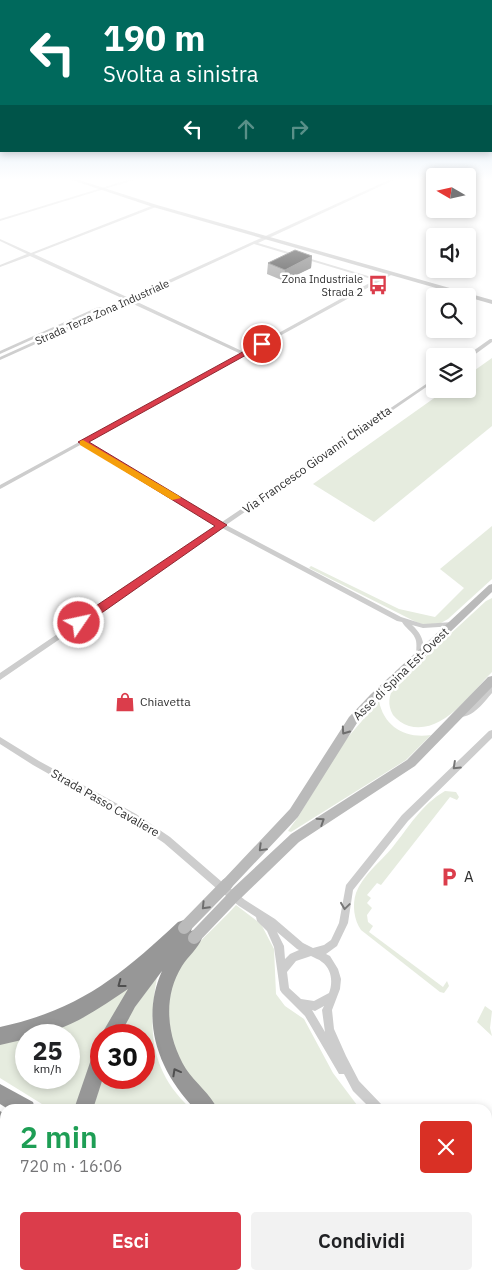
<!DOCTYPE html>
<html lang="it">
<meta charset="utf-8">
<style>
body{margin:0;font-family:"IBM Plex Sans",sans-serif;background:#f2f2f2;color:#202124;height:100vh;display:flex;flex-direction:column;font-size:19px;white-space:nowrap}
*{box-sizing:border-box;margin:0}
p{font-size:16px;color:#757577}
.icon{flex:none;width:28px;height:28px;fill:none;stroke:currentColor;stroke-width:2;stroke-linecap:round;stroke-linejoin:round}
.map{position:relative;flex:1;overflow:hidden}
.panel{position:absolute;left:0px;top:1104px;width:492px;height:176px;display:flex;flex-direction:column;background:#fff;border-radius:15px 15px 0 0;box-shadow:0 2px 8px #0003}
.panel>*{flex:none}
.banner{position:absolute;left:0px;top:0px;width:492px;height:152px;box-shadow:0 2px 8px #0003;background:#00695c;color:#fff;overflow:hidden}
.needle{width:32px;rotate:279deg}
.fabs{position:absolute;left:426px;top:168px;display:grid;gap:10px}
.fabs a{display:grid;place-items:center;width:50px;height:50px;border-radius:5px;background:#fff;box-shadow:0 2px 8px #0003;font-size:25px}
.speed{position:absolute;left:15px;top:1024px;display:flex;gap:10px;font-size:25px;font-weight:700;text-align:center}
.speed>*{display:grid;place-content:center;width:65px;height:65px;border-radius:50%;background:#fff;box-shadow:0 2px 8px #0003;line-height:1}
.speed small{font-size:12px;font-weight:400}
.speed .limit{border:8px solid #d22;background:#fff;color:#111}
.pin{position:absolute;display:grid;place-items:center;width:42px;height:42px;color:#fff;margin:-21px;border:2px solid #fff;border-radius:50%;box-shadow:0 1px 5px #0007}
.me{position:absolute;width:55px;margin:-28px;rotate:56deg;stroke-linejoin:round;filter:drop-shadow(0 0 4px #0008)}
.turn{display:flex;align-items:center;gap:18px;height:105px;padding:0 20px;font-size:22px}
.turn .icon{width:65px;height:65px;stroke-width:2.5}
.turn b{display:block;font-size:35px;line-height:42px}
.lanes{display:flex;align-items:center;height:48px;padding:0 20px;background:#0003;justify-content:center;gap:25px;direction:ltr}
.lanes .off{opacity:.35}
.round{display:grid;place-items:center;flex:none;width:52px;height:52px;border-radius:5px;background:#f2f2f2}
.headline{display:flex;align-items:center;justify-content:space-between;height:85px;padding:0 20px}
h1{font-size:30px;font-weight:600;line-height:38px;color:#1e9e55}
.cta{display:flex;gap:10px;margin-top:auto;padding:10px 20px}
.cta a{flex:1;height:58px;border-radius:5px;background:#db3d4b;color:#fff;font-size:20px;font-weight:600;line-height:58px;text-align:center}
.cta a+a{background:#f2f2f2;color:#202124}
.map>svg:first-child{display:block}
.green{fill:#e6ecdf;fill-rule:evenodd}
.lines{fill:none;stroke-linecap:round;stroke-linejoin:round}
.minor{fill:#cdcdcd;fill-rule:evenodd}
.secondary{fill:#bababa;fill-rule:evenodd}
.motorway{fill:#979797;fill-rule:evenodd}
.secondary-bridge{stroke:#bababa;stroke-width:12}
.wall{fill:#8b8b8b}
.shaded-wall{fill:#5d5d5d}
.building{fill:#171717;stroke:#5d5d5d}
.oneway{stroke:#6e6e6e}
.oneway2{stroke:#777}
.oneway3{stroke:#4f4f4f}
.route{fill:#db3d4b;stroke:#8e2831}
.slow{fill:#f59e0b}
.labels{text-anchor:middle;stroke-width:5;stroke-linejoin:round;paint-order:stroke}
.far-poi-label{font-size:11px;fill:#303030;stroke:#fff;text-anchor:end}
.far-street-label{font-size:11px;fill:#303030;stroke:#fff}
.street-label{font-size:12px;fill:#303030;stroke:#fff}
.poi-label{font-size:12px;fill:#303030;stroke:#fff;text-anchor:start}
.near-poi-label{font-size:15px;fill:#303030;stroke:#fff;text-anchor:start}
</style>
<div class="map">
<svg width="492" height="1279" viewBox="0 0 492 1279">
<rect width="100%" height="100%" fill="#fff"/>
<g class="green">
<path d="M492,358V426L374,522L313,484L447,389H468V375Z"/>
<path d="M492,526V579L448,619L441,623L425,625L416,622L309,568L311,566L399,609L435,617L464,588L440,569Z"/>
<path d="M492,598V672C471,693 443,735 409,726C403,724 397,720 393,715C387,704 389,696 394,686L486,601Z"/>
<path d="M379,701C384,727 406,739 431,735L406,760L291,832L288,831L298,817L343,743Z"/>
<path d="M445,791L456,792L459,797L457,800L450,797L381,885L377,883L367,895L371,898L367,903L372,908L367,915L368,922L373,926L369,932L443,987L447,981L449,986L444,993L440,992L361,930C354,920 352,905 356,893C362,876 381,861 392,848C409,827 421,805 445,791Z"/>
<path d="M236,905L261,924L274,949L276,994L285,1006L304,1019L333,1073L360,1109H219C205,1097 188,1084 180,1067C164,1034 163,995 182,964C194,945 221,922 236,905Z"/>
<path d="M140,975L101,1035V1044L77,1109H50L0,1078V1040ZM26,1035H69V1078H26Z"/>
<path d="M157,977C148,1029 149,1070 191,1109H87L101,1078H144V1035H114Z"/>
<path d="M485,1006L492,1011L490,1028L492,1036L477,1022Z"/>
<path d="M0,1162L5,1170V1275H48L49,1279H0Z"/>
<path d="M488,1239L492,1243V1279H405L401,1275H488Z"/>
<path d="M85,1275H174L178,1279H87Z"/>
<path d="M255,1275H369L373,1279H259Z"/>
</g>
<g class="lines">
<g class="minor">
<path d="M131,179H137L0,221V219Z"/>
<path d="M391,179H396L258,243L378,279L391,272H393V274L86,442L222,522L435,378V381L226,525L401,617L423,624L453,622L456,624L455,626L423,628L412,625C423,635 426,645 421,658H417C415,651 418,644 415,638C412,631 405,628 402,622L397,621L222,528L0,680V673L218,525L82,444L2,488L0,489V485L241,354L129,302L0,360V357L126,300L30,256L0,267V265L27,254L0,241V239L31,253L154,205H156V207L34,254L129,298ZM254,244L375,280L244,352L133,300Z"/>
<path d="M98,307L102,308L0,354V351Z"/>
<path d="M490,339H492V342L470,358H468V356H466Z"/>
<path d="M492,685V693C484,702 473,718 459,717L458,715L459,713L471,706L489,686Z"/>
<path d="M492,730V738L408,821L353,890L348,923L337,946L326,954L330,956L338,969L341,979L340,989L332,1010L334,1029L346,1056L359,1081L382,1105L383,1109H371L353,1091L344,1074H339L305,1016L282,993L280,990L274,947L267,931L257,921L256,917L239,906L216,888L164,843L130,820L33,765L0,744V737L39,761L136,814L170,837L222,882L245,900L275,919L303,943L313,948L324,945L331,940L339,923L346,885L402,815L489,731ZM277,932L297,949L299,950L290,954L285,959L284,946ZM311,956C314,958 319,959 322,962C332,969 333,983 329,993L314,1001L301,999L289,988L287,972L296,961ZM324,1006L322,1010L325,1032L312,1010L315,1011Z"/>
<path d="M488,1218L492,1220V1235L488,1232Z"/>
</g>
<g class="secondary">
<path d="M69,179H76L157,205L492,300V304L153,207Z"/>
<path d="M492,584V592L379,700L357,723L298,817L231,888L227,890L223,888L221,884L223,880L290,809L349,717L371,694L489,585Z"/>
<path d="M492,676V687L415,766L299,842L241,898L236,900L231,898L230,894L231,890L291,834L407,760L488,677Z"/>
</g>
<g class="motorway">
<path d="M184,920L190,922L192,928L191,931L194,930L200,932L202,938C198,949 188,956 182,966C162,998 167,1038 186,1069C195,1083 211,1094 217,1109H195C158,1071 140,1020 162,971L135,1007L120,1035H101L128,989C98,1009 63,1035 26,1035V1039L0,1045V1027C79,1010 120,976 178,922Z"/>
<path d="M101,1045L103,1078L93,1109H74L95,1048Z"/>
<path d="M0,1084L33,1102L35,1109H8L0,1104Z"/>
<path d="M0,1111L5,1114V1134L0,1131Z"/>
<path d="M0,1140L5,1142V1166L0,1164Z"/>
<path d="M46,1275H68L69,1277L68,1275H90L91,1279H48Z"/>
<path d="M186,1275H210L212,1279H188Z"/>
<path d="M224,1275H248L250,1279H226Z"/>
<path d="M369,1275H406L408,1279H371Z"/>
</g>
<g class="secondary-bridge">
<path d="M184,928L227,884"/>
<path d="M194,938L236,894"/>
</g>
</g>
<path class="wall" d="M312,256L311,268L284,281L267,274L268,263Z"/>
<path class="shaded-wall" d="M312,256L311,268L284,281L285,270Z"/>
<path class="building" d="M295,250L312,256L285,270L268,263Z"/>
<defs><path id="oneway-chevron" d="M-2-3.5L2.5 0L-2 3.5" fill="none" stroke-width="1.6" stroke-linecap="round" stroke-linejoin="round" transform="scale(1.25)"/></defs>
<g class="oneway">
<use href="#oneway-chevron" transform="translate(345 731) rotate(125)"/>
<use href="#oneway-chevron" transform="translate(321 821) rotate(-33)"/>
<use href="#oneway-chevron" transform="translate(262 848) rotate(135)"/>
<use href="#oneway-chevron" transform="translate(205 906) rotate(134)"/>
</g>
<g class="oneway2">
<use href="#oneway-chevron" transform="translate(456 766) rotate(137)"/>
<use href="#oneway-chevron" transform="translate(345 906) rotate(98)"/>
</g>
<g class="oneway3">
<use href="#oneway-chevron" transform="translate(121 984) rotate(143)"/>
<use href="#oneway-chevron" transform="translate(176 1072) rotate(-119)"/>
</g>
<linearGradient id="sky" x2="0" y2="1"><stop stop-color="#9dc5e9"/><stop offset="0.5" stop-color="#fff"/><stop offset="1" stop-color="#fff" stop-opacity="0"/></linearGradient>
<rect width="492" height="358" fill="url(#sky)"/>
<path class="route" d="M259,343L266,344L89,442L227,525L83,626H75V620L215,526L78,442Z"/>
<path class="slow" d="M83,440L179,496L181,498L172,500L80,445V441Z"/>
<defs>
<symbol id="bus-bare" viewBox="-9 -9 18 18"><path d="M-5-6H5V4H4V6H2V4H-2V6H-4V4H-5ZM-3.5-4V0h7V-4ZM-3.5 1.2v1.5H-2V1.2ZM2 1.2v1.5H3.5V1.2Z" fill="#db3d4b" stroke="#fff" stroke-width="2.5" paint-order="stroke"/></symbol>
<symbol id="shop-bare" viewBox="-9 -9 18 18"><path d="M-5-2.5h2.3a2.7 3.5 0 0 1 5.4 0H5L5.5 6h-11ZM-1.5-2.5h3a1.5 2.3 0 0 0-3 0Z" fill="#db3d4b" stroke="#fff" stroke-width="2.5" paint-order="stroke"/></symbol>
<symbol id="parking-bare" viewBox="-9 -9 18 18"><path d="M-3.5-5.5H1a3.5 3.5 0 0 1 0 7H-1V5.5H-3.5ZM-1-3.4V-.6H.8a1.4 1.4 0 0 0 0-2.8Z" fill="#db3d4b" stroke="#fff" stroke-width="2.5" paint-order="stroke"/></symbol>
</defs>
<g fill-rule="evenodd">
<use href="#bus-bare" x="364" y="271" width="28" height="28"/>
<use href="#shop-bare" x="111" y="688" width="28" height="28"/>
<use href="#parking-bare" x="435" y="863" width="28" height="28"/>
</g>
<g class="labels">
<g class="far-poi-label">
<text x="363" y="283">Zona Industriale<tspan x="363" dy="13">Strada 2</tspan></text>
</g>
<g class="far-street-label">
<text transform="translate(102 312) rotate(-24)" y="4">Strada Terza Zona Industriale</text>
</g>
<g class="street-label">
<text transform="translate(317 460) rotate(-35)" y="4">Via Francesco Giovanni Chiavetta</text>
<text transform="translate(401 674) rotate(-44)" y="4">Asse di Spina Est-Ovest</text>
<text transform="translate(105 803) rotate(30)" y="4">Strada Passo Cavaliere</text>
</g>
<g class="poi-label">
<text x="140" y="706">Chiavetta</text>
</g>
<g class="near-poi-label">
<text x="464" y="882">A</text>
</g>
</g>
</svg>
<div class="fabs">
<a><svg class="needle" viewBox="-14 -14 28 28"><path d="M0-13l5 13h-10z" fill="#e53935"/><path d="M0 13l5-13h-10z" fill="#757577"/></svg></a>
<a><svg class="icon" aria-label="sound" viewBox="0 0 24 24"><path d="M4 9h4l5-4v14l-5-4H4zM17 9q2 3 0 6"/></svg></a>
<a><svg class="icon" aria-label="search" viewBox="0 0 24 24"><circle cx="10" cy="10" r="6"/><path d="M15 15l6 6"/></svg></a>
<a><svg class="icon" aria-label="layers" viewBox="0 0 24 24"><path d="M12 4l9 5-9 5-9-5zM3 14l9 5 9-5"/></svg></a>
</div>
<div class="speed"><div>25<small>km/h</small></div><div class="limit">30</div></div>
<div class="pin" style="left:262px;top:344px;background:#d93025"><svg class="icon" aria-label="arrive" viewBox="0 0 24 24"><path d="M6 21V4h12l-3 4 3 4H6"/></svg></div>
<svg class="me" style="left:79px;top:623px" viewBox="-20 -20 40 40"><circle r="17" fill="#db3d4b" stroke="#fff" stroke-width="3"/><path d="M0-11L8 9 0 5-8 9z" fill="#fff"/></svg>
<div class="banner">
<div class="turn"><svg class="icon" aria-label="left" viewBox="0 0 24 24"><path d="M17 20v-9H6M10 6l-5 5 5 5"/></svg><div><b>190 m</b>Svolta a sinistra</div></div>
<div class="lanes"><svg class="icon" aria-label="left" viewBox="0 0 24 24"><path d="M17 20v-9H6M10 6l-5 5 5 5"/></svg><svg class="icon off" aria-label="ahead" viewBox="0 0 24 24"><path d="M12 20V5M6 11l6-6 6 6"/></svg><svg class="icon off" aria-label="right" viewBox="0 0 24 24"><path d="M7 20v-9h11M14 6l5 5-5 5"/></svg></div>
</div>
<section class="panel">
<div class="headline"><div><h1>2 min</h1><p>720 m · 16:06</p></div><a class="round" style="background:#d93025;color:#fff"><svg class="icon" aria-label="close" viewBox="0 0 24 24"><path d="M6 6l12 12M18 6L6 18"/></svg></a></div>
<div class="cta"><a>Esci</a><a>Condividi</a></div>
</section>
</div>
